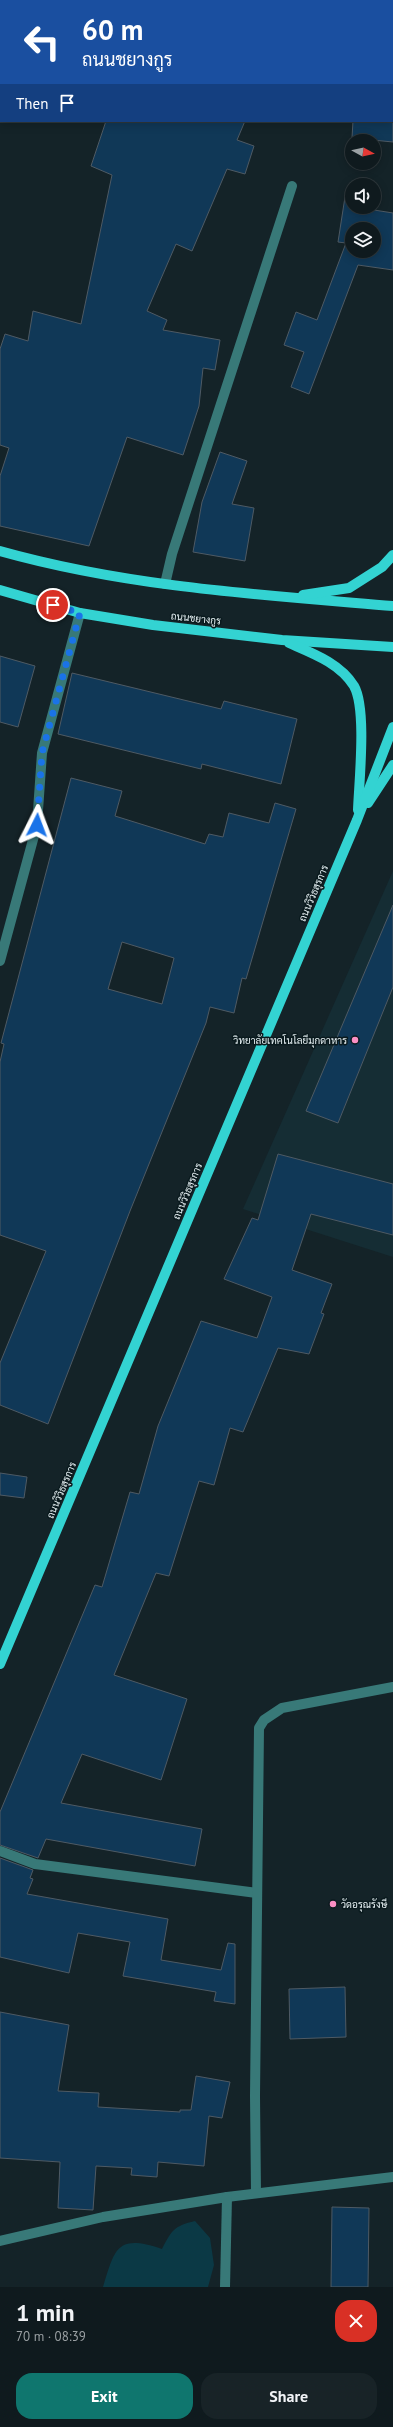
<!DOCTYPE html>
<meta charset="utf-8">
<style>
body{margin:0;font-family:"PT Sans",Sarabun,sans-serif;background:#182327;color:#f1f3f6;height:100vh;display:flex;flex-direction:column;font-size:15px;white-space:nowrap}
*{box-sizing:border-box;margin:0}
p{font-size:13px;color:#9ba1a4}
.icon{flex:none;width:22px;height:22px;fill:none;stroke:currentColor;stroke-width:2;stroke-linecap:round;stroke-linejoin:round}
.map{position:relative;height:2287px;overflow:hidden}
.panel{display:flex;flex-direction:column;background:#0f1a1e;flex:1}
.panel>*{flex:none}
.guide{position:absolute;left:0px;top:0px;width:393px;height:122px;box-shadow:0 2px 10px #0003,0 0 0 1px #2f383c;background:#1a4fa0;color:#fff;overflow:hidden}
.needle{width:26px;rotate:98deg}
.fabs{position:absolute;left:345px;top:134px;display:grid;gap:8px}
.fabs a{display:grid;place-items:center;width:36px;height:36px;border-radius:50%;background:#0f1a1e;box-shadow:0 2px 10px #0003,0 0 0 1px #2f383c;font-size:20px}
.pin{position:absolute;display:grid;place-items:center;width:34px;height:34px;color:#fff;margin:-17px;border:2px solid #fff;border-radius:50%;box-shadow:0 1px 4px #0007}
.me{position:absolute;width:44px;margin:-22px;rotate:3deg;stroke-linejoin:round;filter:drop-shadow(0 0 3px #0008)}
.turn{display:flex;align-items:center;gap:14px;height:84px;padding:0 16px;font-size:18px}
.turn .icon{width:52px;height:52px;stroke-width:2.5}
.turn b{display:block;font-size:28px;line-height:34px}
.then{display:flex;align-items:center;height:38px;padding:0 16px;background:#0003;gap:8px;font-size:15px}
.round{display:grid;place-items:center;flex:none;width:42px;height:42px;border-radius:16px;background:#182327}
.headline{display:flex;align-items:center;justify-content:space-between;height:68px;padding:0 16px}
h1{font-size:24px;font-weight:700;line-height:30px}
.cta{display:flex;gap:8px;margin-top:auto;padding:8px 16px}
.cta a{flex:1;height:46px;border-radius:16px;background:#0f766e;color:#fff;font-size:16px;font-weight:700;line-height:46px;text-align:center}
.cta a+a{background:#182327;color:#f1f3f6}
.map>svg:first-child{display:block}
.built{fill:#152d34}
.green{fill:#0b3945}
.building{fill:#103857;stroke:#4e5a64;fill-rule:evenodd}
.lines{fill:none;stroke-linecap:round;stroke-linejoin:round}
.minor{stroke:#387978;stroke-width:10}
.major{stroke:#33d3d2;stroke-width:10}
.route{stroke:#1a73e8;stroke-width:7;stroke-dasharray:0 12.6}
.poi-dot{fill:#fb8fc4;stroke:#0a1a1e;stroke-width:1.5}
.labels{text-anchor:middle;stroke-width:3;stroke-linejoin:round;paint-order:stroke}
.street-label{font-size:10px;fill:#e9f3f6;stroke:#0a1a1e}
.poi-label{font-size:10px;fill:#e9f3f6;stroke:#0a1a1e;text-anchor:end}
</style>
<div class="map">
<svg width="393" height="2287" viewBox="0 0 393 2287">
<rect width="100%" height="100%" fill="#142328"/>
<path class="built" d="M393,871V1257L243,1209Z"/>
<path class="green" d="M195,2221L210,2238L214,2265L208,2287H103C115,2248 117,2234 162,2249C172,2230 174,2226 195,2221Z"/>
<g class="building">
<path d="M106,121H245L237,140L254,146L245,174L227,169L192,251L176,244L147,311L167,320L163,330L220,340L215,370L203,368L199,406L183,455L127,437L89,546L0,526V476L9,448L0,445V349L5,334L28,341L33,311L81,324L112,175L91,166Z"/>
<path d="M353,121H393V142L352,138Z"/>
<path d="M345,197L352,198V207H374V202V210L393,213V270L358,265L309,394L291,387L304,352L284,345L296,312L317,320L346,243L338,242ZM352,229H374V251H352Z"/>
<path d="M220,452L247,461L232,504L254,508L245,561L193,552L202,502Z"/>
<path d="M0,656L35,666L18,727L0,722Z"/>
<path d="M72,673L221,709L224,701L297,719L281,784L202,764L201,769L58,734Z"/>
<path d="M71,778L122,791L115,816L205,844L209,834L223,837L229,813L269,823L275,803L296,809L246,979L242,978L234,1013L210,1007L206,1023L130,1211L48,1424L0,1405V1363L46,1251L0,1235V1062L4,1044L1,1043ZM122,942L174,958L162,1004L108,989Z"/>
<path d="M393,905V987L338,1123L306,1111Z"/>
<path d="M278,1154L393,1184V1235L311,1214L292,1270L332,1284L321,1313L324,1314L309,1354L278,1348L243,1432L230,1428L214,1485L199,1481L169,1576L156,1573L114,1675L187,1699L161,1780L82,1754L61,1803L202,1829L195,1866L46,1839L38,1858L0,1845V1812L95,1585L102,1587L130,1492L139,1494L158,1426L201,1321L257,1338L272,1297L224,1279L252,1218L258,1220Z"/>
<path d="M0,1473L27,1477L24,1498L0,1495Z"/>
<path d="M0,1858L33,1870L30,1878L33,1879L27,1894L168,1919L161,1960L221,1970L228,1943L235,1944V2004L214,2001L216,1992L123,1976L130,1942L78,1933L69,1973L0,1957Z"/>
<path d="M345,1987L346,2037L290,2039L289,1989Z"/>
<path d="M0,2012L69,2025L58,2091L99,2093L98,2107L180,2112V2110H191L196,2076L230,2082L222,2118L209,2116L204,2166L158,2162L157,2177L131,2175L132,2168L96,2166L93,2210L58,2208L60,2162L0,2158Z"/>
<path d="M332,2207L369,2208L368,2287H331Z"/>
</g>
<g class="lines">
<g class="minor">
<path d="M165,584L172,554L292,186"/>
<path d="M0,961L37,825L42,753L80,613"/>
<path d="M0,1851L35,1864L257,1893"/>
<path d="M256,2193L255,2096L259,1728L264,1720L282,1708L393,1687"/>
<path d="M0,2241L103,2217L227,2197L393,2177"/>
<path d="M225,2287L227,2197"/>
</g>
<g class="major">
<path d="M0,551C128,587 262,595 393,606"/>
<path d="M0,590L80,613L153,625L282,640L393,647"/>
<path d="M303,595L349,588L382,567L393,555"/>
<path d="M289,643C312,653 340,663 354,686C367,709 359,782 358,810"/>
<path d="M368,803L393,765"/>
<path d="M0,1664L357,820L393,727"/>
</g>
</g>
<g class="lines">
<path class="route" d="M37,825L42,753L80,613L53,605"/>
</g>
<g class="poi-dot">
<circle cx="355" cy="1040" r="4"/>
<circle cx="333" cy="1904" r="4"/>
</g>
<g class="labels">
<g class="street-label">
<text transform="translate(196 618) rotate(6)" y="4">ถนนชยางกูร</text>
<text transform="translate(313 893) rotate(-67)" y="4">ถนนวิวิธสุรการ</text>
<text transform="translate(187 1191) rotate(-67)" y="4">ถนนวิวิธสุรการ</text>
<text transform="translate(61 1490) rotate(-67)" y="4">ถนนวิวิธสุรการ</text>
</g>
<g class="poi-label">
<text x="347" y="1044">วิทยาลัยเทคโนโลยีมุกดาหาร</text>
<text x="341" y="1908" text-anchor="start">วัดอรุณรังษี</text>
</g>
</g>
</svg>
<div class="fabs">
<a><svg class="needle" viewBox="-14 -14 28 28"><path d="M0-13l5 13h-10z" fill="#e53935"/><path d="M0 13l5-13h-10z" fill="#9ba1a4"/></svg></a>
<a><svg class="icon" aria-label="sound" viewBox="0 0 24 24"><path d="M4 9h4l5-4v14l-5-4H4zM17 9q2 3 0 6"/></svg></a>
<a><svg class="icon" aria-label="layers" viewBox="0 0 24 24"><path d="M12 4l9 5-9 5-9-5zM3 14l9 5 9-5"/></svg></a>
</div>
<div class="pin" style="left:53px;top:605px;background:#d93025"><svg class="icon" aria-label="arrive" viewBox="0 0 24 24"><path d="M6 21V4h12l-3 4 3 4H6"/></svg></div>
<svg class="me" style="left:37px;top:825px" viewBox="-20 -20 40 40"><path d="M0-17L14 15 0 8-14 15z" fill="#1a73e8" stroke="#fff" stroke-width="4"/></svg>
<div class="guide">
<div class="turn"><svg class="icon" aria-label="left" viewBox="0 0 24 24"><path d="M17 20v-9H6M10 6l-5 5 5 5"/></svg><div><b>60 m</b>ถนนชยางกูร</div></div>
<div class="then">Then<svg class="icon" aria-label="arrive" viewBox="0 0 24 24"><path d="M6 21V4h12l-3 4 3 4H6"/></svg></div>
</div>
</div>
<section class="panel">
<div class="headline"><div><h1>1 min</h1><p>70 m · 08:39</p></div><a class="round" style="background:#d93025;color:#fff"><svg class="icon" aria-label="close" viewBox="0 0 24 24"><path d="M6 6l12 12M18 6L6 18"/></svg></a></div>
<div class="cta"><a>Exit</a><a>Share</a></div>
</section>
